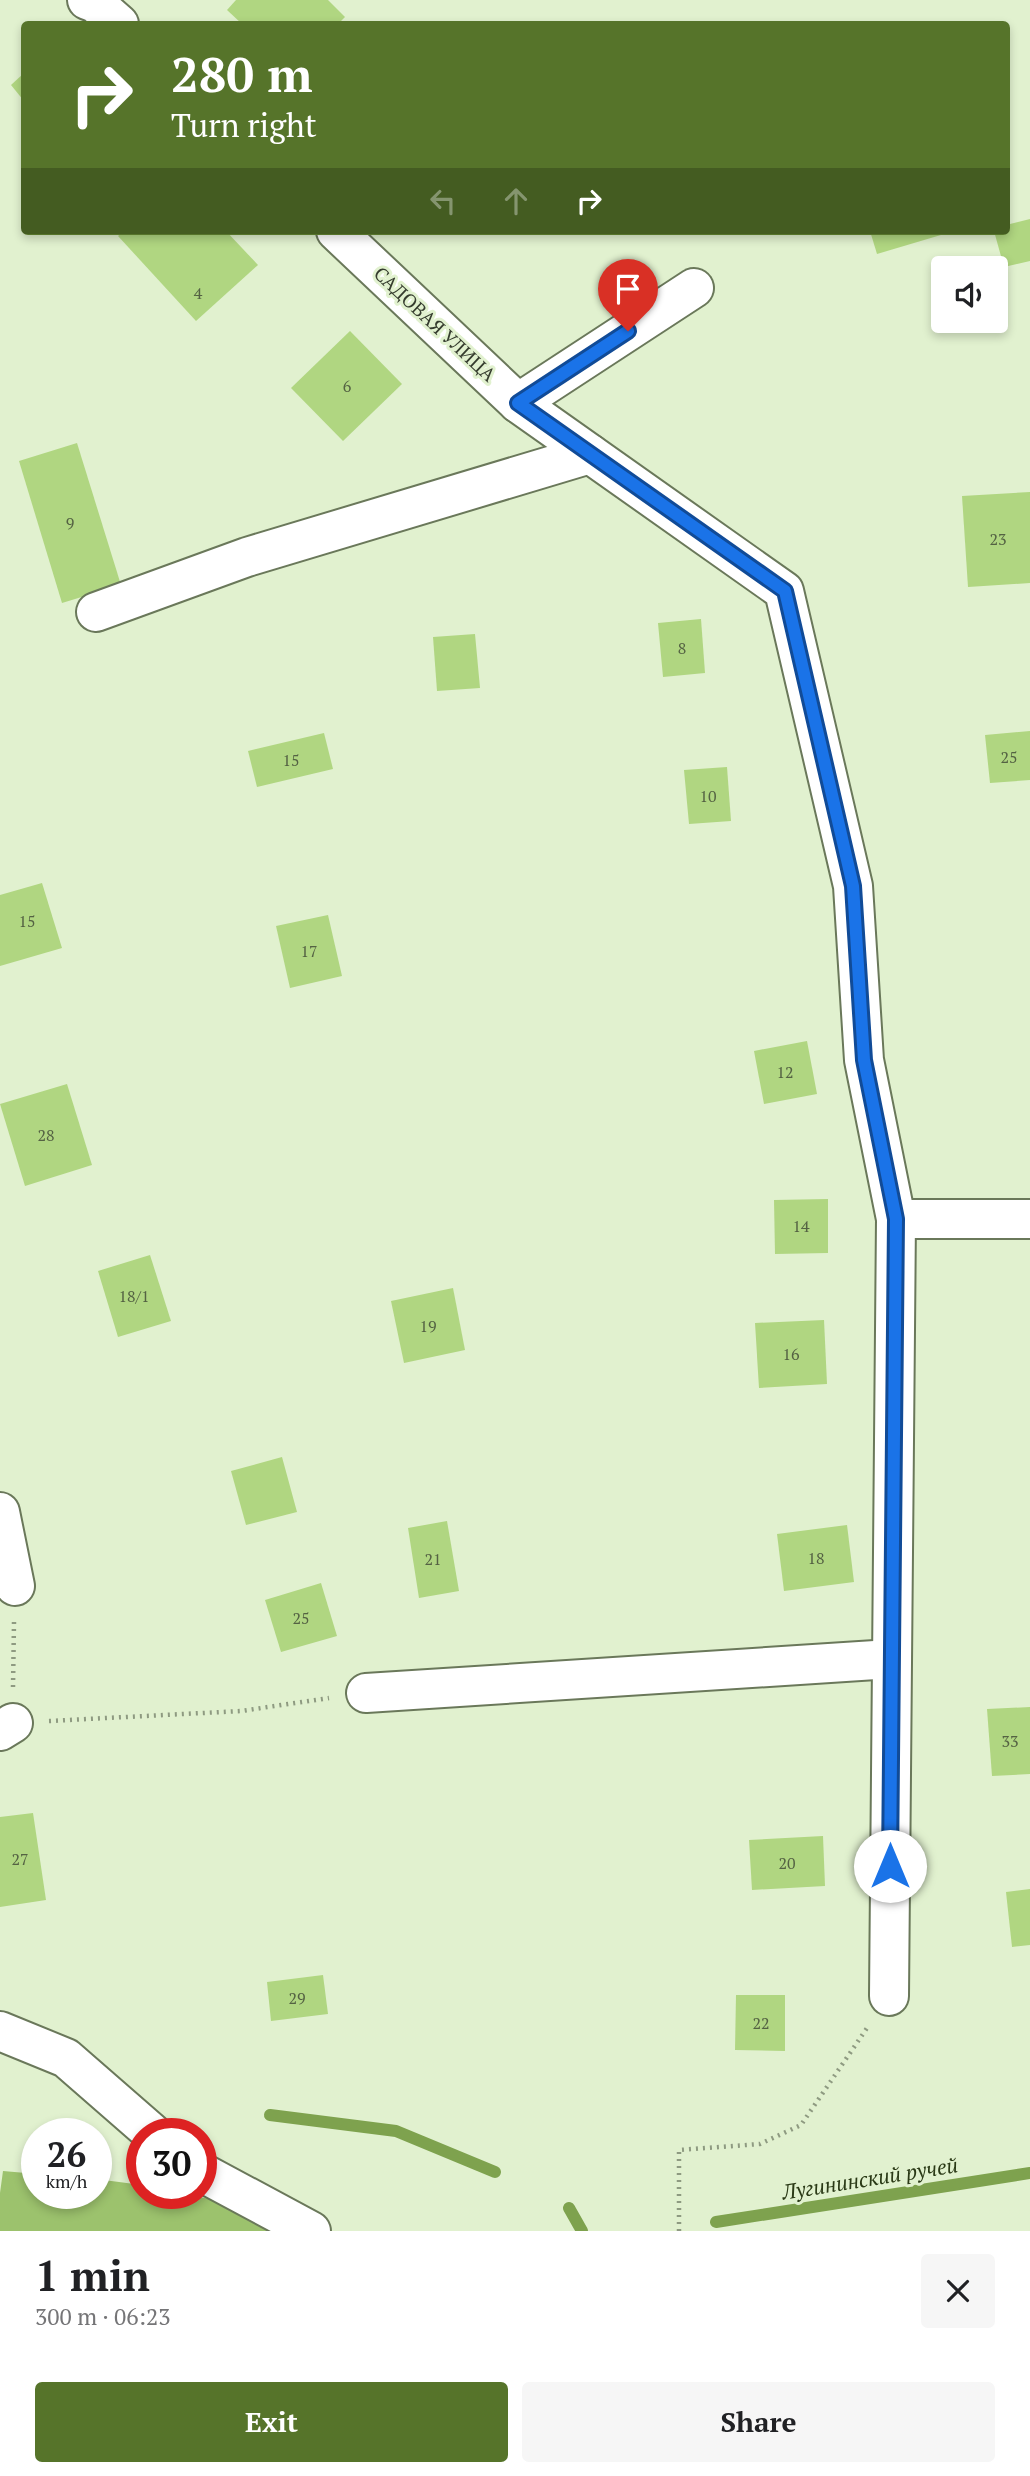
<!DOCTYPE html>
<meta charset="utf-8">
<style>
body{margin:0;font-family:"PT Serif",serif;background:#f6f6f6;color:#202124;height:100vh;display:flex;flex-direction:column;font-size:26px;white-space:nowrap}
*{box-sizing:border-box;margin:0}
p{font-size:23px;color:#757577}
.icon{flex:none;width:38px;height:38px;fill:none;stroke:currentColor;stroke-width:2;stroke-linecap:round;stroke-linejoin:round}
.map{position:relative;height:2231px;overflow:hidden}
.side{display:flex;flex-direction:column;background:#fff;flex:1}
.side>*{flex:none}
.hud{position:absolute;left:21px;top:21px;width:989px;height:214px;border-radius:7px;box-shadow:0 4px 10px #0003;background:#56742a;color:#fff;overflow:hidden}
.tools{position:absolute;left:931px;top:256px;display:grid;gap:14px}
.tools a{display:grid;place-items:center;width:77px;height:77px;border-radius:7px;background:#fff;box-shadow:0 4px 10px #0003;font-size:35px}
.speed{position:absolute;left:21px;top:2118px;display:flex;gap:14px;font-size:35px;font-weight:700;text-align:center}
.speed>*{display:grid;place-content:center;width:91px;height:91px;border-radius:50%;background:#fff;box-shadow:0 4px 10px #0003;line-height:1}
.speed small{font-size:18px;font-weight:400}
.speed .limit{border:10px solid #d22;background:#fff;color:#111}
.pin{position:absolute;display:grid;place-items:center;width:60px;height:60px;color:#fff;margin:-72px -30px;border-radius:50% 50% 50% 0;rotate:-45deg;box-shadow:0 0 7px #0007}
.pin .icon{rotate:45deg}
.me{position:absolute;width:77px;margin:-38px;rotate:0deg;stroke-linejoin:round;filter:drop-shadow(0 0 5px #0008)}
.turn{display:flex;align-items:center;gap:24px;height:147px;padding:0 35px;font-size:32px}
.turn .icon{width:91px;height:91px;stroke-width:2.5}
.turn b{display:block;font-size:49px;line-height:60px}
.lanes{display:flex;align-items:center;height:66px;padding:0 35px;background:#0003;justify-content:center;gap:35px;direction:ltr}
.lanes .off{opacity:.35}
.round{display:grid;place-items:center;flex:none;width:74px;height:74px;border-radius:7px;background:#f6f6f6}
.overview{display:flex;align-items:center;justify-content:space-between;height:119px;padding:0 35px}
h1{font-size:42px;font-weight:700;line-height:52px}
.button{display:flex;gap:14px;margin-top:auto;padding:14px 35px}
.button a{flex:1;height:80px;border-radius:7px;background:#56742a;color:#fff;font-size:28px;font-weight:700;line-height:80px;text-align:center}
.button a+a{background:#f6f6f6;color:#202124}
.map>svg:first-child{display:block}
.forest{fill:#9cc26d}
.lines{fill:none;stroke-linecap:round;stroke-linejoin:round}
.stream{stroke:#7ea24e;stroke-width:12}
.building{fill:#b0d681}
.minor-casing{stroke:#6a785a;stroke-width:42}
.path{stroke:#8e9a81;stroke-width:4.5;stroke-dasharray:2 5;stroke-linecap:butt}
.minor{stroke:#fff;stroke-width:38}
.route-casing{stroke:#114b97;stroke-width:18}
.route{stroke:#1a73e8;stroke-width:12}
.labels{text-anchor:middle;stroke-width:6;stroke-linejoin:round;paint-order:stroke}
.number-label{font-size:16px;fill:#546243}
.street-label{font-size:19px;fill:#353c2e;stroke:#e1f1cf}
.water-label{font-size:21px;font-style:italic;fill:#2a3916;stroke:#e1f1cf}
</style>
<div class="map">
<svg width="1030" height="2231" viewBox="0 0 1030 2231">
<rect width="100%" height="100%" fill="#e1f1cf"/>
<path class="forest" d="M3,2171L37,2174V2193H96V2179L142,2185V2193H179L277,2212L297,2231H0V2193Z"/>
<g class="lines">
<g class="stream">
<path d="M270,2115L396,2131L495,2172"/>
<path d="M569,2208L582,2231"/>
<path d="M716,2222L1030,2173"/>
</g>
</g>
<g class="building">
<path d="M236,0H328L345,17L338,24H242L227,10Z"/>
<path d="M24,73V101L11,85Z"/>
<path d="M1030,219V261L1004,267L994,231H1006V225Z"/>
<path d="M124,231H226L258,265L196,321L118,236Z"/>
<path d="M870,231H951V232L877,254Z"/>
<path d="M350,331L402,384L343,441L291,388Z"/>
<path d="M77,443L121,585L62,603L19,461Z"/>
<path d="M1030,492V583L968,587L962,496Z"/>
<path d="M701,619L705,673L663,677L658,623Z"/>
<path d="M475,634L480,688L437,691L433,637Z"/>
<path d="M1030,731V780L990,783L985,735Z"/>
<path d="M324,733L333,769L257,787L248,751Z"/>
<path d="M727,767L731,821L689,824L684,770Z"/>
<path d="M42,883L62,948L0,966V895Z"/>
<path d="M328,915L342,976L290,988L276,926Z"/>
<path d="M807,1041L817,1094L764,1104L754,1051Z"/>
<path d="M67,1084L92,1165L25,1186L0,1104Z"/>
<path d="M828,1199V1253L775,1254L774,1200Z"/>
<path d="M150,1255L171,1321L118,1337L98,1271Z"/>
<path d="M453,1288L465,1350L404,1363L391,1301Z"/>
<path d="M824,1320L827,1384L759,1388L755,1323Z"/>
<path d="M282,1457L297,1512L246,1525L231,1471Z"/>
<path d="M447,1521L459,1591L419,1598L408,1528Z"/>
<path d="M847,1525L854,1582L784,1591L777,1534Z"/>
<path d="M321,1583L337,1636L281,1652L265,1600Z"/>
<path d="M1030,1707V1774L992,1776L987,1709Z"/>
<path d="M33,1813L46,1900L0,1907V1817Z"/>
<path d="M823,1836L825,1886L752,1890L749,1840Z"/>
<path d="M1030,1889V1945L1012,1947L1006,1892Z"/>
<path d="M323,1975L328,2014L271,2021L267,1982Z"/>
<path d="M736,1995H785V2051L735,2050Z"/>
</g>
<g class="lines">
<defs>
<g id="minor">
<path d="M87,0L95,3L119,24"/>
<path d="M336,231L518,403L784,591L853,886L864,1060L896,1219L889,1996"/>
<path d="M518,403L694,288"/>
<path d="M96,612L247,557L590,454"/>
<path d="M896,1219H1030"/>
<path d="M0,1512L15,1586"/>
<path d="M366,1693L891,1659"/>
<path d="M0,1731L13,1723"/>
<path d="M0,2031L66,2058L152,2133"/>
<path d="M201,2172L311,2231"/>
</g>
</defs>
<use href="#minor" class="minor-casing"/>
<g class="path">
<path d="M13,1687L14,1622"/>
<path d="M49,1721L241,1711L329,1698"/>
<path d="M679,2231V2150L760,2144L801,2125L867,2028"/>
</g>
<use href="#minor" class="minor"/>
</g>
<g class="lines">
<defs>
<path id="route" d="M628,331L518,403L785,591L853,886L864,1060L896,1219L890,1866"/>
</defs>
<use href="#route" class="route-casing"/>
<use href="#route" class="route"/>
</g>
<g class="labels">
<g class="number-label">
<text x="198" y="299">4</text>
<text x="347" y="392">6</text>
<text x="70" y="529">9</text>
<text x="998" y="545">23</text>
<text x="682" y="654">8</text>
<text x="1009" y="763">25</text>
<text x="291" y="766">15</text>
<text x="708" y="802">10</text>
<text x="27" y="927">15</text>
<text x="309" y="957">17</text>
<text x="785" y="1078">12</text>
<text x="46" y="1141">28</text>
<text x="801" y="1232">14</text>
<text x="134" y="1302">18/1</text>
<text x="428" y="1332">19</text>
<text x="791" y="1360">16</text>
<text x="816" y="1564">18</text>
<text x="433" y="1565">21</text>
<text x="301" y="1624">25</text>
<text x="1010" y="1747">33</text>
<text x="20" y="1865">27</text>
<text x="787" y="1869">20</text>
<text x="297" y="2004">29</text>
<text x="761" y="2029">22</text>
</g>
<g class="street-label">
<text transform="translate(435 324) rotate(43)" y="7">САДОВАЯ УЛИЦА</text>
</g>
<g class="water-label">
<text transform="translate(870 2179) rotate(-9)" y="7">Лугининский ручей</text>
</g>
</g>
</svg>
<div class="tools">
<a><svg class="icon" aria-label="sound" viewBox="0 0 24 24"><path d="M4 9h4l5-4v14l-5-4H4zM17 9q2 3 0 6"/></svg></a>
</div>
<div class="speed"><div>26<small>km/h</small></div><div class="limit">30</div></div>
<div class="pin" style="left:628px;top:331px;background:#d93025"><svg class="icon" aria-label="arrive" viewBox="0 0 24 24"><path d="M6 21V4h12l-3 4 3 4H6"/></svg></div>
<svg class="me" style="left:890px;top:1866px" viewBox="-20 -20 40 40"><circle r="19" fill="#fff"/><path d="M0-13L10 11 0 6-10 11z" fill="#1a73e8"/></svg>
<div class="hud">
<div class="turn"><svg class="icon" aria-label="right" viewBox="0 0 24 24"><path d="M7 20v-9h11M14 6l5 5-5 5"/></svg><div><b>280 m</b>Turn right</div></div>
<div class="lanes"><svg class="icon off" aria-label="left" viewBox="0 0 24 24"><path d="M17 20v-9H6M10 6l-5 5 5 5"/></svg><svg class="icon off" aria-label="ahead" viewBox="0 0 24 24"><path d="M12 20V5M6 11l6-6 6 6"/></svg><svg class="icon" aria-label="right" viewBox="0 0 24 24"><path d="M7 20v-9h11M14 6l5 5-5 5"/></svg></div>
</div>
</div>
<section class="side">
<div class="overview"><div><h1>1 min</h1><p>300 m · 06:23</p></div><a class="round"><svg class="icon" aria-label="close" viewBox="0 0 24 24"><path d="M6 6l12 12M18 6L6 18"/></svg></a></div>
<div class="button"><a>Exit</a><a>Share</a></div>
</section>
